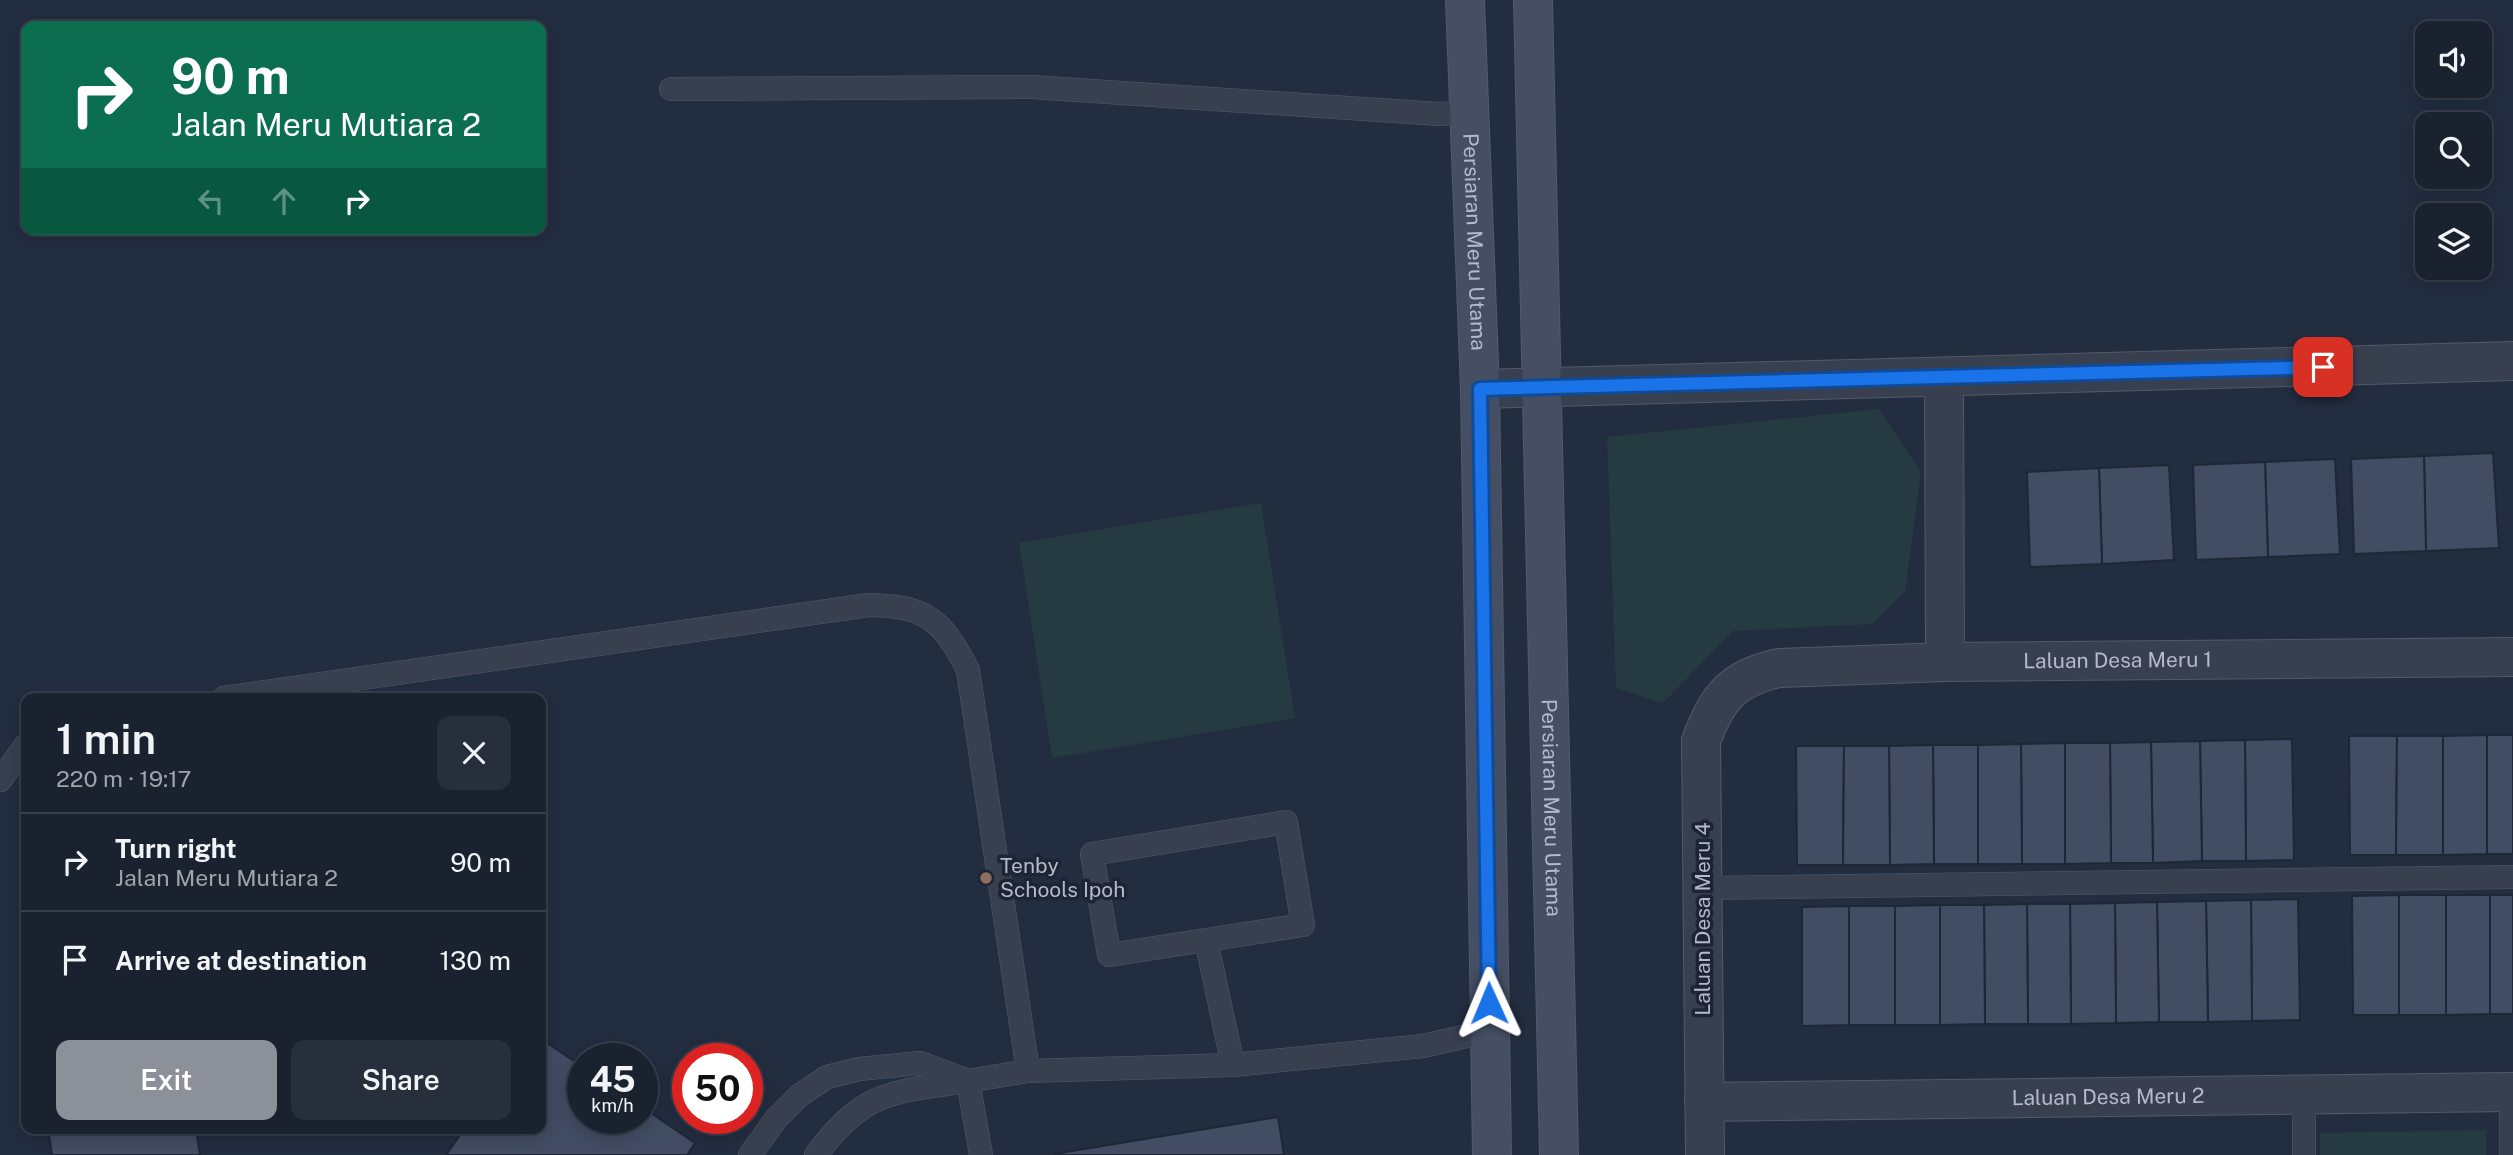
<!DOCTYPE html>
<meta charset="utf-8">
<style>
body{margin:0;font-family:"Public Sans",sans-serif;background:#272f3c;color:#f1f3f6;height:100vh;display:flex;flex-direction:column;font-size:26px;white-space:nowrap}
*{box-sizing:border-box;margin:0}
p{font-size:23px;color:#9fa4ab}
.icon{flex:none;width:38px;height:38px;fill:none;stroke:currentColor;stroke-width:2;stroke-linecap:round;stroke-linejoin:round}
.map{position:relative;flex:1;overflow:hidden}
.panel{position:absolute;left:21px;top:693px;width:525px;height:441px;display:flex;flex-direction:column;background:#1a2230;border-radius:14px;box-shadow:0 4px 18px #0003,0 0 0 2px #383f4c}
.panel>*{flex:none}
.top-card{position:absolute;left:21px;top:21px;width:525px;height:214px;border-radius:14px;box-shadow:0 4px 18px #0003,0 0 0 2px #383f4c;background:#0b6e4f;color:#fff;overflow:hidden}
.tools{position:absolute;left:2415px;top:21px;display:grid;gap:14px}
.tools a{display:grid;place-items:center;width:77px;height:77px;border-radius:14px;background:#1a2230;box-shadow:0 4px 18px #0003,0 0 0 2px #383f4c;font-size:35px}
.speed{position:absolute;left:567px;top:1043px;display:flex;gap:14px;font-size:35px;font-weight:700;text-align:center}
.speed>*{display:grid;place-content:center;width:91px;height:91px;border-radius:50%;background:#1a2230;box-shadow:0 4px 18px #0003,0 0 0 2px #383f4c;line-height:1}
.speed small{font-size:18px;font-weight:400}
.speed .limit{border:10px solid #d22;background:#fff;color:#111}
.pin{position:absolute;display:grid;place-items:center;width:60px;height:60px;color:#fff;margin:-30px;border-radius:14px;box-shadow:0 4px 10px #0006}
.me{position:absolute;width:77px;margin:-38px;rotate:359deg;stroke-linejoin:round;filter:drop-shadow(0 0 5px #0008)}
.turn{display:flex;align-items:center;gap:24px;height:147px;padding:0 35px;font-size:32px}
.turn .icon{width:91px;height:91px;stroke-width:2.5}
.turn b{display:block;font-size:49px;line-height:60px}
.lanes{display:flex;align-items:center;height:66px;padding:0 35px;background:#0003;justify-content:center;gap:35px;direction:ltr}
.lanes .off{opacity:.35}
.round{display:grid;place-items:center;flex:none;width:74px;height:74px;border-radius:14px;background:#272f3c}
.head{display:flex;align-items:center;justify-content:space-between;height:119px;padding:0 35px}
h1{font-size:42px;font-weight:600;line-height:52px}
.button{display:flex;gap:14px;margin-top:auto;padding:14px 35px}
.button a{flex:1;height:80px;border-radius:14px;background:#8c9099;color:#fff;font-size:28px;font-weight:600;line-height:80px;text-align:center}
.button a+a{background:#272f3c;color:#f1f3f6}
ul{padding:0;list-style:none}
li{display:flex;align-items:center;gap:21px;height:98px;padding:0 35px;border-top:2px solid #383f4c}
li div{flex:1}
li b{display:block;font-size:26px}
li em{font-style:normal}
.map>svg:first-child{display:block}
.green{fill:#253b41}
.building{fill:#424c62;stroke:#1f2636;stroke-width:2}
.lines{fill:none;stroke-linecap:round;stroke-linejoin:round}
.lane-casing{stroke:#535a6a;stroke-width:24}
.street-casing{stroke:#535a6a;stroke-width:40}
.secondary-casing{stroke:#535a6a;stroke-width:40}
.lane{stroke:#383f4f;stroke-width:23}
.street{stroke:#383f4f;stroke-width:38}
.secondary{stroke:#454e63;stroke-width:38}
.route-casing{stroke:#114b97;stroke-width:18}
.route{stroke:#1a73e8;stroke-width:12}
.education-dot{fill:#8d6e63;stroke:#1d2434;stroke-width:2.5}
.labels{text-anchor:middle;stroke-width:7;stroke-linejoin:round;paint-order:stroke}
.street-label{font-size:21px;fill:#b4baca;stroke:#1d2434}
.poi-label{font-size:21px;fill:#b4baca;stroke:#1d2434;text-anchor:start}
</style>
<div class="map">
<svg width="2513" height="1155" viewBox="0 0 2513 1155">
<rect width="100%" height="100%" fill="#232d40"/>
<g class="green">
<path d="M1879,409L1921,472L1905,591L1872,624L1733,631L1663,703L1616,688L1607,437Z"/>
<path d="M1261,503L1295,718L1052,758L1019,543Z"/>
<path d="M2486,1130V1155H2320V1133Z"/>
</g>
<g class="building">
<path d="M2493,453L2499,548L2426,551L2424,456Z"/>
<path d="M2424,456L2426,551L2354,554L2351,459Z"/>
<path d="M2335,459L2340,554L2268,557L2265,462Z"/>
<path d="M2265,462L2268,557L2196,560L2193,465Z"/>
<path d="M2169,465L2174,560L2102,564L2099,468Z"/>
<path d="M2099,468L2102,564L2030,567L2027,472Z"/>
<rect x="2487" y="735" width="26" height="119"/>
<path d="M2487,735V854L2443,855V736Z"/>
<path d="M2349,736H2397L2396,855H2350Z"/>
<path d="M2397,736H2443V855H2396Z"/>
<path d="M2292,739L2294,860L2246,861L2245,740Z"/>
<path d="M2245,740L2246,861H2202L2200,741Z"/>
<path d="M2200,741L2202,861L2153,863L2151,742Z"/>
<path d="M2151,742L2153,863H2111L2110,743Z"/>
<path d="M2065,743H2110L2111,863L2065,864Z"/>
<path d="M2065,743V864H2022L2021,744Z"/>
<path d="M2021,744L2022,864H1978V745Z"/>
<path d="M1933,745H1978V864H1934Z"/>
<path d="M1933,745L1934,864L1890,865L1889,746Z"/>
<path d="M1796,746H1844L1843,865H1797Z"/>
<path d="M1844,746H1889L1890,865H1843Z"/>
<rect x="2399" y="895" width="47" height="120"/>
<path d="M2399,895V1015H2353L2352,896Z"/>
<path d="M2446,895H2490V1014L2446,1015Z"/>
<rect x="2490" y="895" width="23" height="119"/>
<path d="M2298,899L2300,1020L2252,1021L2251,900Z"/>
<path d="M2251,900L2252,1021L2208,1022L2206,901Z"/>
<path d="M2206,901L2208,1022H2159L2157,902Z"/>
<path d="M2157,902L2159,1022L2116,1023L2115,903Z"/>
<path d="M2115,903L2116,1023L2071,1024L2070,904Z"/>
<path d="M2027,904H2070L2071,1024H2028Z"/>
<path d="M2027,904L2028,1024H1985L1984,905Z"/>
<path d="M1940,905H1984L1985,1024L1940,1025Z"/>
<path d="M1940,905V1025H1895V906Z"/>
<rect x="1849" y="906" width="46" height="119"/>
<path d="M1849,906V1025L1802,1026V907Z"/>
<path d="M541,1039L583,1067V1118H642V1107L695,1143L687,1155H446L464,1129H541Z"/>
<path d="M1278,1117L1284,1155H1054V1154Z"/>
<path d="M48,1129H196L200,1155H52Z"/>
</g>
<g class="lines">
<defs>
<g id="lane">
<path d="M671,89L1032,87L1439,114L1469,112"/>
<path d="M224,698L869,605C927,606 942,620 968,670L1028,1071"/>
<path d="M0,780L26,745"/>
<path d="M1703,888L2513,877"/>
<path d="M1206,940L1109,955L1092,854L1286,822L1303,925L1206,940L1233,1065"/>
<path d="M2511,1092V1155"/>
<path d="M2304,1095V1155"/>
<path d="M750,1155L776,1119L800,1095L827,1077L859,1069L920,1063L968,1081L1028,1071L1233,1065L1423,1046L1489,1031"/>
<path d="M816,1155C864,1090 893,1092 968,1081L981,1155"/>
</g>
<g id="street">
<path d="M1944,378L1945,662"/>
<path d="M1480,389L2513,361"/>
<path id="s1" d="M1704,1102L2513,1092"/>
<path id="s2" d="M1705,1155L1701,741C1717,697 1733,678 1779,668L1945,662L2513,657"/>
</g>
<g id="secondary">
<path id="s3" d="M1465,0L1480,389L1492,1155"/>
<path id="s4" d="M1533,0L1559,1155"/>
</g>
</defs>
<use href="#lane" class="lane-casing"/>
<use href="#street" class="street-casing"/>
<use href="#secondary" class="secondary-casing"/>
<use href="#lane" class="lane"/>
<use href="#street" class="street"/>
<use href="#secondary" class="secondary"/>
</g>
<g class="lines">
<defs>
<path id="route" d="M1489,1003L1480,389L2323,367"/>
</defs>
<use href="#route" class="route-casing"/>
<use href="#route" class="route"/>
</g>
<circle class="education-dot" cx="986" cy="878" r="7"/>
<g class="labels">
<g class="street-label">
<text dy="7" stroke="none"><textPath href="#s3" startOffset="242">Persiaran Meru Utama</textPath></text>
<text dy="7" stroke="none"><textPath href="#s2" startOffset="866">Laluan Desa Meru 1</textPath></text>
<text dy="7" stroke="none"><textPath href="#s4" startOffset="808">Persiaran Meru Utama</textPath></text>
<text transform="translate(1703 919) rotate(-90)" y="7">Laluan Desa Meru 4</text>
<text dy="7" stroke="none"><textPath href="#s1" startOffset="404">Laluan Desa Meru 2</textPath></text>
</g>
<g class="poi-label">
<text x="1000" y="873">Tenby<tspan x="1000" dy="24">Schools Ipoh</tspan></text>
</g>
</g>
</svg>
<div class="tools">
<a><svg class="icon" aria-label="sound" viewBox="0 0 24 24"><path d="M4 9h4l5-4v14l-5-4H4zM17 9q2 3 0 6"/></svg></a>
<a><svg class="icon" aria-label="search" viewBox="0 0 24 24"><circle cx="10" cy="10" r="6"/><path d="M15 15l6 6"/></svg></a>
<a><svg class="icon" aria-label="layers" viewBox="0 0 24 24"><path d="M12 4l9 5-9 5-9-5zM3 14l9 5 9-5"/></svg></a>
</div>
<div class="speed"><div>45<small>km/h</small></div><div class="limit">50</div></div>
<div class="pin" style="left:2323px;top:367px;background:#d93025"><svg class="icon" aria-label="arrive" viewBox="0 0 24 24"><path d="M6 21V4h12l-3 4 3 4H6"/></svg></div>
<svg class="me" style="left:1489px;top:1003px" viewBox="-20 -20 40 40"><path d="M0-17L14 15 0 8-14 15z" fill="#1a73e8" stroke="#fff" stroke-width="4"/></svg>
<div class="top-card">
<div class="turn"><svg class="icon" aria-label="right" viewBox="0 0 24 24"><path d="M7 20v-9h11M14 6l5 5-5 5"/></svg><div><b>90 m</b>Jalan Meru Mutiara 2</div></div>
<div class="lanes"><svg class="icon off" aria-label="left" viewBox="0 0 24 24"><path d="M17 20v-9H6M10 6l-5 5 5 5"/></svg><svg class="icon off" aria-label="ahead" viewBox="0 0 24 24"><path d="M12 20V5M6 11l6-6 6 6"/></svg><svg class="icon" aria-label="right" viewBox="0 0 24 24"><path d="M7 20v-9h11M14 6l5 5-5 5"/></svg></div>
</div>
<section class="panel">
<div class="head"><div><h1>1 min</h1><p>220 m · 19:17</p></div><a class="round"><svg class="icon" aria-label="close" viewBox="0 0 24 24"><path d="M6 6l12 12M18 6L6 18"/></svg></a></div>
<ul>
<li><svg class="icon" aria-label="right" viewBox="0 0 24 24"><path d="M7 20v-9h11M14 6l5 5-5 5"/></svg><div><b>Turn right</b><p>Jalan Meru Mutiara 2</p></div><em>90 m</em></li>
<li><svg class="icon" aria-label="arrive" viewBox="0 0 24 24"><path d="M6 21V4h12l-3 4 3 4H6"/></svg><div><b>Arrive at destination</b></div><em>130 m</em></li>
</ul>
<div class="button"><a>Exit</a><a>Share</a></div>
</section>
</div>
